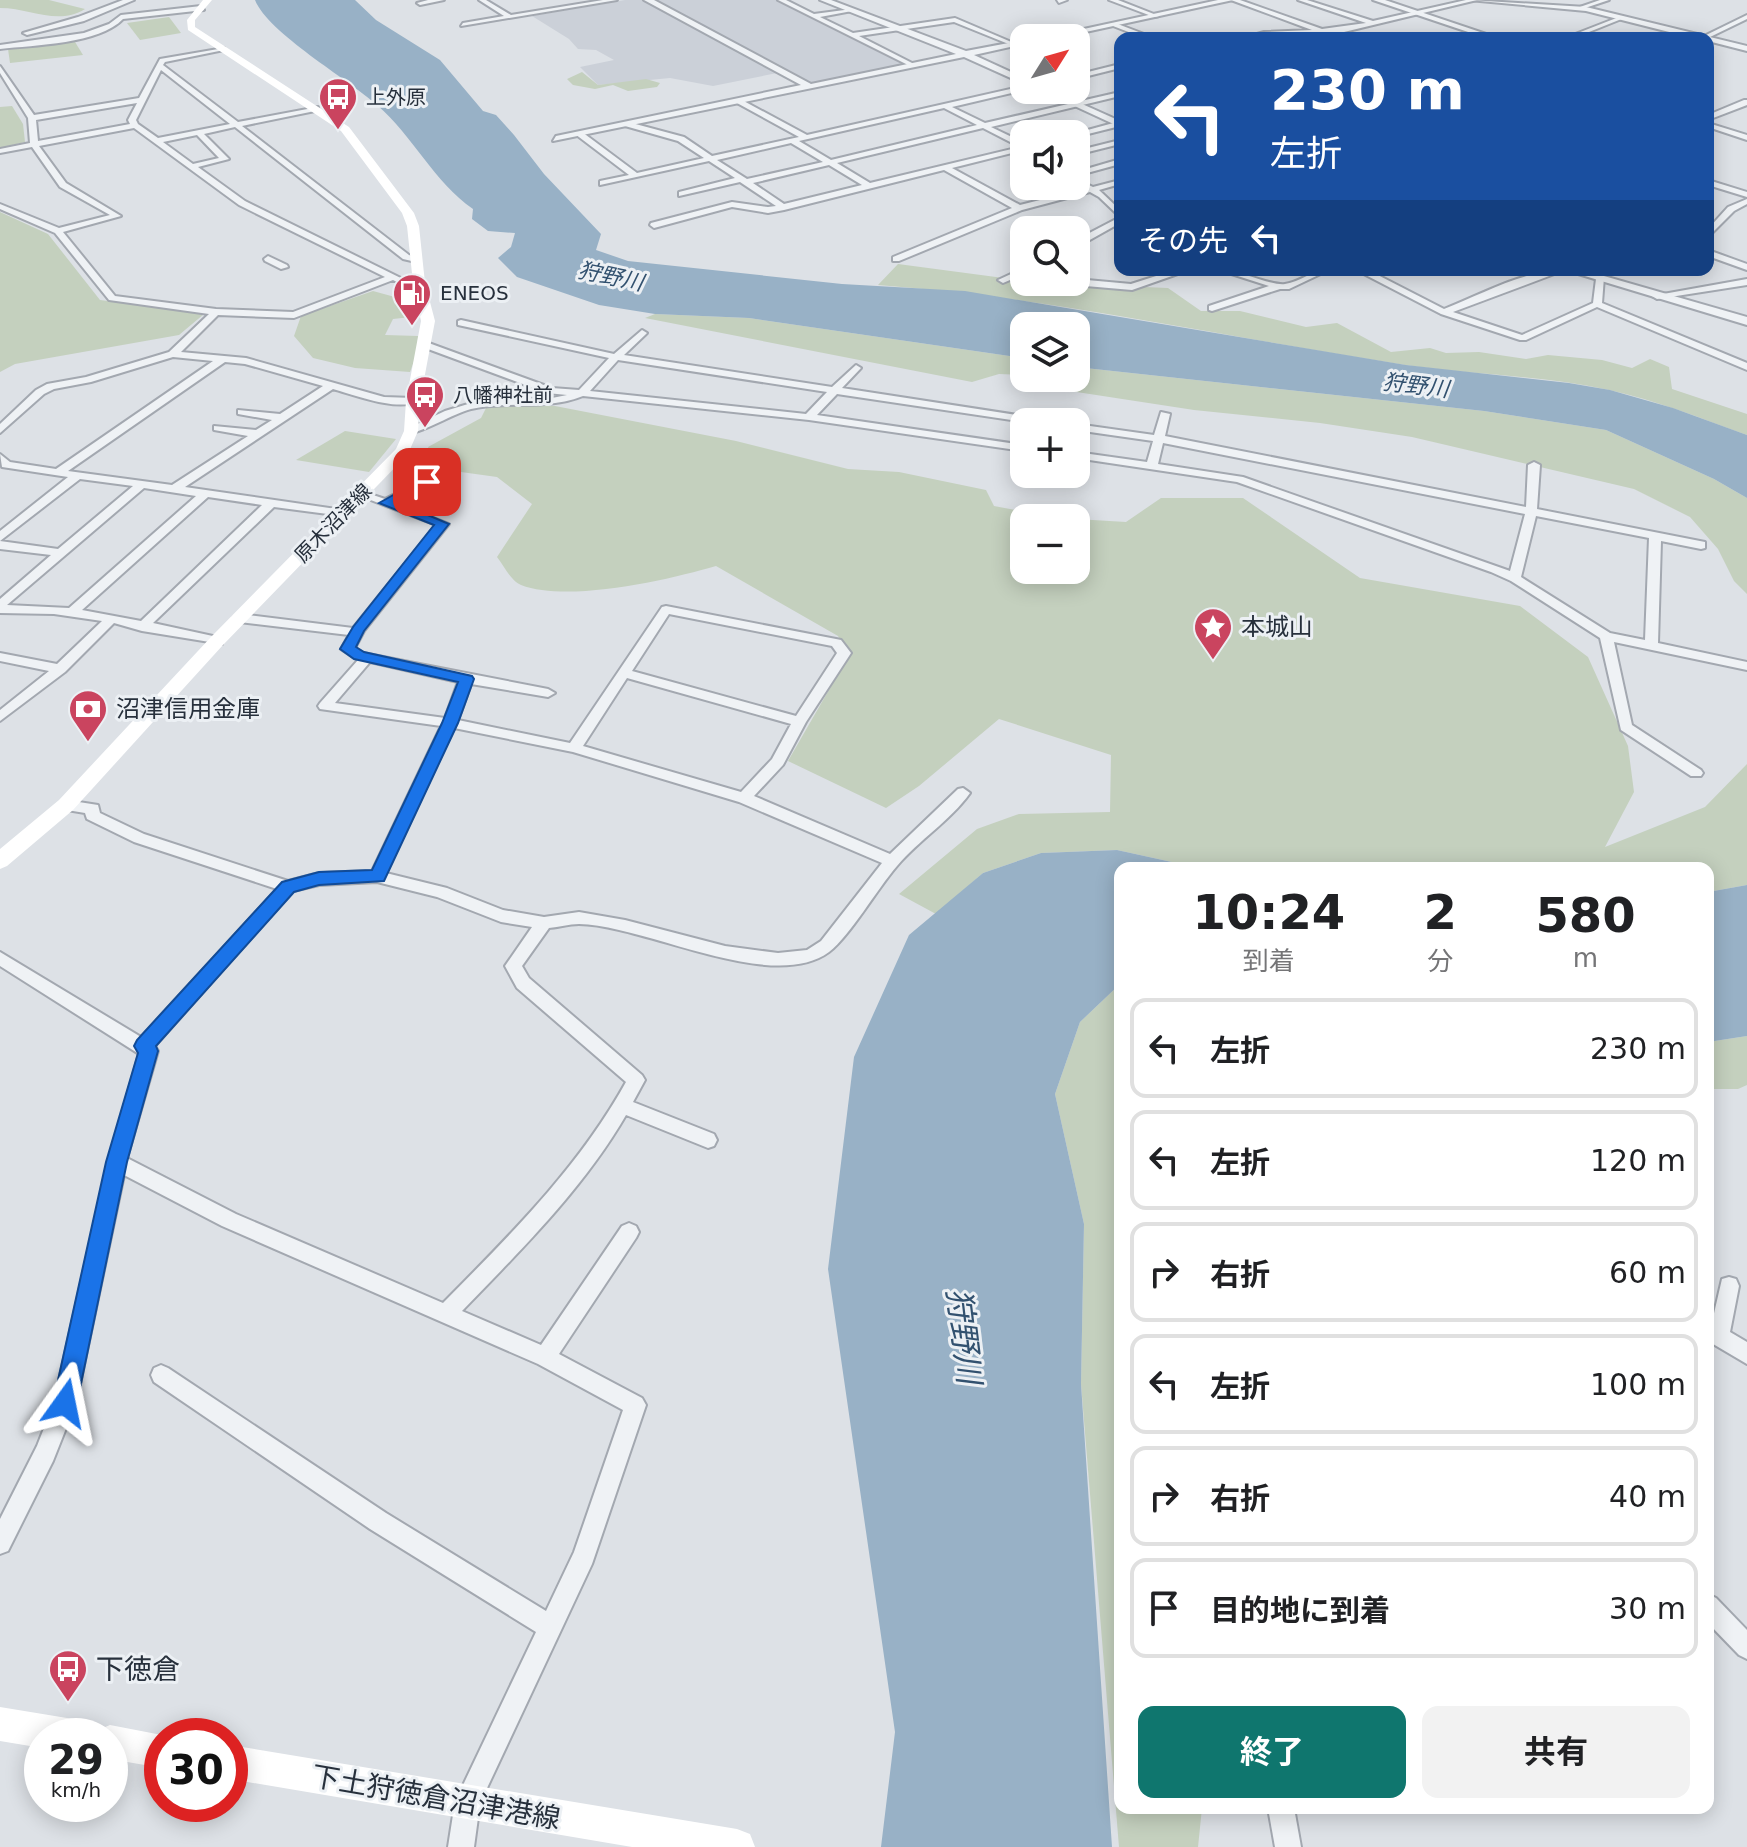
<!DOCTYPE html>
<html lang="ja">
<meta charset="utf-8">
<style>
body{margin:0;font-family:"DejaVu Sans","Noto Sans JP",sans-serif;background:#f2f2f2;color:#202124;height:100vh;display:flex;flex-direction:column;font-size:30px;white-space:nowrap}
*{box-sizing:border-box;margin:0}
p{font-size:26px;color:#757577}
.icon{flex:none;width:44px;height:44px;fill:none;stroke:currentColor;stroke-width:2;stroke-linecap:round;stroke-linejoin:round}
.map{position:relative;flex:1;overflow:hidden}
.side{position:absolute;left:1114px;top:862px;width:600px;height:952px;display:flex;flex-direction:column;background:#fff;border-radius:16px;box-shadow:0 4px 20px #0003}
.side>*{flex:none}
.banner{position:absolute;left:1114px;top:32px;width:600px;height:244px;border-radius:16px;box-shadow:0 4px 20px #0003;background:#1a4fa0;color:#fff;overflow:hidden}
.needle{width:52px;rotate:53deg}
.fabs{position:absolute;left:1010px;top:24px;display:grid;gap:16px}
.fabs a{display:grid;place-items:center;width:80px;height:80px;border-radius:16px;background:#fff;box-shadow:0 4px 20px #0003;font-size:40px}
.speed{position:absolute;left:24px;top:1718px;display:flex;gap:16px;font-size:40px;font-weight:700;text-align:center}
.speed>*{display:grid;place-content:center;width:104px;height:104px;border-radius:50%;background:#fff;box-shadow:0 4px 20px #0003;line-height:1}
.speed small{font-size:20px;font-weight:400}
.speed .limit{border:12px solid #d22;background:#fff;color:#111}
.pin{position:absolute;display:grid;place-items:center;width:68px;height:68px;color:#fff;margin:-34px;border-radius:16px;box-shadow:0 4px 12px #0006}
.me{position:absolute;width:88px;margin:-44px;rotate:12deg;stroke-linejoin:round;filter:drop-shadow(0 0 6px #0008)}
.turn{display:flex;align-items:center;gap:28px;height:168px;padding:0 24px;font-size:36px}
.turn .icon{width:104px;height:104px;stroke-width:2.5}
.turn b{display:block;font-size:56px;line-height:68px}
.then{display:flex;align-items:center;height:76px;padding:0 24px;background:#0003;gap:16px;font-size:30px}
.eta{display:flex;justify-content:space-evenly;align-items:center;height:136px;text-align:center}
.eta b{font-size:48px;font-weight:700;line-height:56px}
.primary-button{display:flex;gap:16px;margin-top:auto;padding:16px 24px}
.primary-button a{flex:1;height:92px;border-radius:16px;background:#0f766e;color:#fff;font-size:32px;font-weight:700;line-height:92px;text-align:center}
.primary-button a+a{background:#f2f2f2;color:#202124}
ul{padding:0;list-style:none}
li{display:flex;align-items:center;gap:24px;height:100px;margin:0 16px 12px;padding:0 8px;border:4px solid #e0e0e0;border-radius:16px}
li div{flex:1}
li b{display:block;font-size:30px}
li em{font-style:normal}
.map>svg:first-child{display:block}
.built{fill:#cbd0d8}
.green{fill:#c4d0be}
.water{fill:#98b1c6}
.lines{fill:none;stroke-linecap:round;stroke-linejoin:round}
.minor-casing{stroke:#a3a8b0;stroke-width:4}
.tertiary-casing{stroke:#a3a8b0;stroke-width:4}
.minor{fill:#eff2f5;fill-rule:evenodd}
.tertiary{fill:#eff2f5;fill-rule:evenodd}
.secondary{fill:#fff;fill-rule:evenodd}
.route{fill:#1a73e8;stroke:#114b97;stroke-width:2}
.labels{text-anchor:middle;stroke-width:6;stroke-linejoin:round;paint-order:stroke}
.far-poi-label{font-size:20px;fill:#27303c;stroke:#ecf0f4;text-anchor:start}
.far-street-label{font-size:20px;fill:#27303c;stroke:#ecf0f4}
.far-water-label{font-size:22px;font-style:italic;fill:#32516f;stroke:#ecf0f4}
.poi-label{font-size:24px;fill:#27303c;stroke:#ecf0f4;text-anchor:start}
.near-poi-label{font-size:28px;fill:#27303c;stroke:#ecf0f4;text-anchor:start}
.near-street-label{font-size:28px;fill:#27303c;stroke:#ecf0f4}
.near-water-label{font-size:32px;font-style:italic;fill:#32516f;stroke:#ecf0f4}
</style>
<div class="map">
<svg width="1747" height="1847" viewBox="0 0 1747 1847">
<rect width="100%" height="100%" fill="#dde1e6"/>
<g class="built">
<path d="M625,0H643L777,73L713,86L670,78L598,85L580,67L614,60L596,50L578,49L569,39L532,16Z"/>
<path d="M655,0H778L908,64L811,83Z"/>
</g>
<g class="green">
<path d="M0,0H49L85,9C57,26 31,8 0,8Z"/>
<path d="M169,17L181,33L140,40L127,23Z"/>
<path d="M75,42L83,55L10,63L8,49Z"/>
<path d="M582,72L598,85L646,79L660,83L657,87L628,91L613,85L595,89L573,85L567,79Z"/>
<path d="M12,106L23,124L25,142L0,148V107Z"/>
<path d="M0,212L48,234L100,300L204,314L179,335L15,364L0,372Z"/>
<path d="M898,264L1011,279L1024,275V282L1168,288L1201,311H1240L1306,327L1337,323L1391,352L1430,348L1446,353L1479,352L1526,359L1548,355L1602,360L1632,368L1650,359L1669,367L1672,389L1747,414V435C1702,419 1656,400 1609,390C1541,375 1473,375 1405,365C1229,338 1055,298 878,285Z"/>
<path d="M373,291L413,302L420,316L393,319L385,335L418,336L417,353L410,372L355,368L313,358L294,336L301,316Z"/>
<path d="M655,314L749,318L1024,358V375L999,374L972,382L645,318Z"/>
<path d="M1076,367L1484,411L1606,430L1714,479L1747,498V594L1734,581L1718,549L1690,517L1634,489L1412,437L1320,423L1194,410L1044,387L1045,378H1076Z"/>
<path d="M487,406H555L736,441L848,469L899,472L986,490L994,506L1058,518H1024V570H1076V519L1126,522L1161,498H1243L1360,578L1520,606L1588,657L1628,746L1634,792L1605,847L1705,807L1747,764V885L1708,892V868H1199L1117,850L1041,853L983,873L936,914L899,894L977,829L1019,814L1110,812L1111,755L999,719L919,786L886,808L788,761L849,655L838,636L716,566C668,580 568,603 521,585C511,581 504,566 497,557L532,504L497,477L461,472L447,458L430,453L428,447L481,418Z"/>
<path d="M345,431L396,439L369,472L296,460Z"/>
<path d="M1120,984V1808H1202L1198,1847H1119L1081,1384L1084,1224L1055,1094L1080,1022Z"/>
<path d="M1747,1036V1085L1738,1089H1708V1042Z"/>
</g>
<g class="water">
<path d="M255,0H355L376,20L440,60L483,111L496,115L514,135L544,174L601,234L596,250L628,261L842,284L965,291L1406,365L1569,383L1610,390L1673,408L1747,435V498L1714,479L1606,430L1484,411L1076,367V326H1024V358L749,318L655,314L599,305L517,277L498,258L511,247L515,233L488,231L472,219L473,209C434,182 413,136 377,105C348,79 268,33 255,0Z"/>
<path d="M1117,850L1199,868H1120V984L1080,1022L1055,1094L1084,1224L1081,1384L1112,1847H881L895,1732L828,1269L854,1057L909,935L983,873L1041,853Z"/>
<path d="M1747,885V1036L1708,1042V892Z"/>
</g>
<g class="lines">
<defs>
<g id="minor">
<path d="M428,0H444L420,5L417,3Z"/>
<path d="M479,0H486L511,15L603,0H617L461,26L463,23L504,16Z"/>
<path d="M778,0H786L814,14L852,9V11L820,17L853,33L955,18L1016,44L1011,45L954,22L859,36L914,64L912,67Z"/>
<path d="M1057,0H1067L1059,3Z"/>
<path d="M1109,0H1118L1159,16L1154,17Z"/>
<path d="M1231,0H1240L1322,29L1366,23L1298,0H1307L1373,21L1466,0H1477L1344,32L1255,38H1243L1264,32L1312,30Z"/>
<path d="M1600,0H1609L1582,9L1577,8Z"/>
<path d="M1747,15V19L1708,38H1700Z"/>
<path d="M1619,17L1624,18L1574,38H1565Z"/>
<path d="M1115,23L1152,37L1153,38H1144L1113,26Z"/>
<path d="M224,48V50L165,62L163,65L238,122L318,107L315,111L242,126L409,255L420,259L416,262L403,259L235,127L204,134L229,159L198,167L245,201L427,291L419,293L393,280L294,318L218,315L181,352L246,358L384,397L413,398L418,401C398,412 355,395 333,389L185,487L343,510L349,513L343,516L274,507L153,623L222,638V644L142,631L114,623L65,672L0,721V710L49,671L0,661V653L57,664L102,621L54,614L0,613V599L51,555L0,549V541L58,549L133,486L80,479L0,541V531L68,477L2,467L0,454L10,462L56,469L213,361L173,357L91,382L54,389L44,394L0,433V424L36,390L47,384L86,377L169,352L209,314L109,300L55,233L0,209V204L59,228L110,215L60,187L32,147L0,153V149L30,143L28,118L0,73V66L34,115L139,98L160,59ZM161,70L230,124L158,138L138,124L136,120ZM137,103L128,120L130,124L38,141L36,120ZM134,128L239,205L385,277L293,312L216,309L115,296L63,232L121,216L66,183L39,146ZM197,135L219,158L193,164L163,142ZM225,362L245,364L323,386L280,414L238,410V414L272,420L256,430L214,426V430L248,436L172,485L68,471ZM144,488L196,496L69,608L7,605ZM208,497L262,505L141,621L82,610Z"/>
<path d="M1120,64V68L1076,79V75Z"/>
<path d="M1024,86V90L952,107L985,123L1120,92V96L991,127L1024,143V150L952,168L1020,205L1084,189L1076,184V179L1093,187L1120,180V184L1099,190L1120,210V223L1079,246L1076,247V240L1120,217L1099,197L1090,192L1022,210L899,261H893V257L1012,208L944,170L784,210L768,213L732,207L654,228L650,225L651,223L732,202L768,207L776,206L740,182L679,196V192L735,178L709,161L600,185V181L629,175L575,134L582,132L637,173L704,158L678,141L625,126L628,122L684,137L712,156L799,137L737,103L740,99L807,135ZM944,108L977,125L831,160L799,141ZM983,128L1020,147L870,183L837,163ZM791,143L823,162L747,179L717,160ZM829,165L862,185L784,204L753,183Z"/>
<path d="M1744,100H1747V105L1708,120V115Z"/>
<path d="M1117,122H1120V126L1076,137V134H1073Z"/>
<path d="M1708,123L1747,135V140L1708,127Z"/>
<path d="M1120,140V144L1076,155V151Z"/>
<path d="M1117,160H1120V164L1076,176V172Z"/>
<path d="M1708,180L1747,192V197L1708,185Z"/>
<path d="M1747,199V204L1734,211L1708,237V229L1728,207Z"/>
<path d="M1708,250L1747,264V270L1708,256Z"/>
<path d="M268,256L287,265L288,267L281,269L265,261L264,259Z"/>
<path d="M1024,268V274L1003,283L998,280Z"/>
<path d="M1175,270H1189L1132,290L1074,285L1069,282H1076V279L1131,284Z"/>
<path d="M1219,270C1240,270 1271,286 1285,284C1300,282 1312,270 1329,270L1289,289H1280L1212,311L1209,310V306L1269,286Z"/>
<path d="M1356,270H1368L1444,309C1482,294 1524,270 1565,270L1453,312L1522,335L1593,303L1596,279L1604,277L1602,303L1747,363V370L1597,307L1526,340H1520L1441,314Z"/>
<path d="M1747,279V285L1657,299L1652,296Z"/>
<path d="M461,320L614,354L642,330L647,333L645,335L624,355L832,387L856,365L861,368L842,388L1043,419L1048,422H1024L837,394L817,415L1024,445V451L809,420L583,396C547,411 508,400 471,409C454,413 421,434 407,433V429L445,411L478,401L547,399L567,395L547,393L420,346V342H426L552,388L579,390L609,358L458,325V321ZM618,360L827,392L806,414L590,391Z"/>
<path d="M1161,412L1170,414L1165,436L1526,507L1528,465L1534,462L1540,465L1537,509L1705,542V548L1701,549L1661,541L1658,643L1747,662V670L1614,642L1632,725L1701,770L1703,773L1701,776H1691L1621,730L1600,638L1511,581L1491,572L1237,482L1076,458V452L1147,462L1153,441L1076,430V424L1154,435ZM1163,443L1525,514L1510,571L1243,477L1158,464ZM1536,516L1649,538L1645,640L1610,633L1521,577Z"/>
<path d="M423,480L433,482L395,503L449,524L364,631L355,648L363,653L548,689L555,693L548,697L471,684L458,720L570,743L662,607L666,606L836,639L841,640L851,653L806,722L783,765L754,796L890,854L958,789L963,788L970,793C950,821 919,840 897,866C877,889 850,936 829,952C772,994 645,925 579,924C569,924 559,927 549,928L522,966L529,978L642,1075L645,1080L633,1102L714,1134L717,1140L714,1146L708,1148L626,1115C583,1189 521,1250 462,1311L541,1345L622,1226L629,1223L636,1226L639,1232L636,1238L559,1354L642,1398L646,1405L592,1564L480,1803L474,1847H448L455,1802L536,1632L370,1529L154,1382L151,1375L154,1368L161,1365L168,1368L386,1513L546,1611L574,1552L623,1410L538,1364L222,1226L124,1175L76,1403L53,1461L8,1551L0,1554V1519L37,1446L54,1403L108,1162L139,1054L0,966V952L141,1037L277,889L134,842L87,819L85,813L61,809L59,805L66,800L98,805L100,813L144,834L288,881L319,873L372,871L441,726L320,709L318,706L320,703L358,660L341,649L349,635L239,622L233,618L239,614L353,628L436,525L355,494L361,491L385,499ZM669,614L832,646L837,653L796,716L632,671ZM370,662L458,682L445,718L335,703ZM627,678L791,724L772,759L741,792L583,746ZM454,728L573,752L739,802L882,863L821,941L807,950L778,953L725,946L625,920L579,912L544,917L503,910L447,888L386,873ZM377,882L437,897L501,922L532,927L505,966L517,988L626,1082C579,1167 511,1234 443,1303L236,1214L127,1158L158,1051L155,1046L293,891L319,885Z"/>
<path d="M1729,1277L1736,1279L1739,1286L1730,1332L1747,1342V1364L1708,1341V1320L1712,1322L1722,1279Z"/>
<path d="M1708,1594L1716,1598L1747,1630V1659L1739,1655L1708,1623Z"/>
<path d="M1268,1808H1294L1301,1847H1275Z"/>
</g>
<g id="tertiary">
<path d="M123,0H134L84,21L27,35L23,33L78,17Z"/>
<path d="M644,0H654L811,84L956,54L820,0H831L966,51L1024,40V44L974,55L1024,78V84L964,57L553,141L556,136L801,85Z"/>
<path d="M1218,0H1233L1058,38H1042Z"/>
<path d="M1373,0H1385L1498,38H1486Z"/>
<path d="M1469,0L1586,7L1747,46V51L1708,41V38H1693L1586,11Z"/>
<path d="M201,6L204,10L123,19C99,44 35,45 0,49V45L84,33L109,24L121,15Z"/>
<path d="M1040,90H1051L1120,121V127Z"/>
<path d="M1565,270H1583L1747,317V325Z"/>
</g>
</defs>
<use href="#minor" class="minor-casing"/>
<use href="#tertiary" class="tertiary-casing"/>
<use href="#minor" class="minor"/>
<use href="#tertiary" class="tertiary"/>
<g class="secondary">
<path d="M203,0H212L195,20V27L349,127L414,213L419,226L425,283L435,321L420,401L418,431L408,454L223,645L73,810L7,866L0,869V849L59,800L211,637L396,449L404,431L406,401L421,321L413,283L407,226L402,213L341,131L188,30L187,20Z"/>
<path d="M0,1707L73,1719L85,1724L90,1736H42V1748L0,1741Z"/>
<path d="M110,1725L167,1736H162V1768L110,1759V1736H95L98,1730Z"/>
<path d="M230,1745L737,1829L750,1834L755,1847H632L230,1779Z"/>
</g>
</g>
<path class="route" d="M422,479L433,482L397,502L449,524L364,631L356,647L364,652L472,676L474,679L458,723L384,881L319,885L294,892L156,1046L158,1051L127,1162L77,1403L74,1412L65,1415L57,1412L53,1403L106,1162L138,1053L134,1046L137,1040L282,882L319,872L372,870L442,723L458,682L354,659L340,649L353,627L434,525L379,503Z"/>
<defs>
<symbol id="bus-pin" viewBox="-11 -11 22 30"><path d="M0 17L-7.5 6A9.5 9.5 0 1 1 7.5 6Z" fill="#ca445f" stroke="#ecf0f4"/><path d="M-5-6H5V4H4V6H2V4H-2V6H-4V4H-5ZM-3.5-4V0h7V-4ZM-3.5 1.2v1.5H-2V1.2ZM2 1.2v1.5H3.5V1.2Z" fill="#fff"/></symbol>
<symbol id="fuel-pin" viewBox="-11 -11 22 30"><path d="M0 17L-7.5 6A9.5 9.5 0 1 1 7.5 6Z" fill="#ca445f" stroke="#ecf0f4"/><path d="M-5.5-6h7V0h2V4h1.3V-2.5L3-4.5l.8-.8L6-3V5H2.5V1h-1V6h-7ZM-4.2-4.7v3.2H.2V-4.7Z" fill="#fff"/></symbol>
<symbol id="sight-pin" viewBox="-11 -11 22 30"><path d="M0 17L-7.5 6A9.5 9.5 0 1 1 7.5 6Z" fill="#ca445f" stroke="#ecf0f4"/><path d="M0-6L1.8-2.2L6-1.7L2.9 1.2L3.7 5.4L0 3.3L-3.7 5.4L-2.9 1.2L-6-1.7L-1.8-2.2Z" fill="#fff"/></symbol>
<symbol id="bank-pin" viewBox="-11 -11 22 30"><path d="M0 17L-7.5 6A9.5 9.5 0 1 1 7.5 6Z" fill="#ca445f" stroke="#ecf0f4"/><path d="M-6-4H6V4H-6ZM0-2.3a2.3 2.3 0 1 0 0 4.6a2.3 2.3 0 1 0 0-4.6Z" fill="#fff"/></symbol>
</defs>
<g fill-rule="evenodd">
<use href="#bus-pin" x="316" y="75" width="44" height="60"/>
<use href="#fuel-pin" x="390" y="271" width="44" height="60"/>
<use href="#bus-pin" x="403" y="373" width="44" height="60"/>
<use href="#sight-pin" x="1191" y="605" width="44" height="60"/>
<use href="#bank-pin" x="66" y="687" width="44" height="60"/>
<use href="#bus-pin" x="46" y="1647" width="44" height="60"/>
</g>
<g class="labels">
<g class="far-poi-label">
<text x="366" y="104">上外原</text>
<text x="440" y="300">ENEOS</text>
<text x="453" y="402">八幡神社前</text>
</g>
<g class="far-street-label">
<text transform="translate(333 523) rotate(-46)" y="7">原木沼津線</text>
</g>
<g class="far-water-label">
<text transform="translate(611 276) rotate(12)" y="8">狩野川</text>
<text transform="translate(1416 385) rotate(7)" y="8">狩野川</text>
</g>
<g class="poi-label">
<text x="1241" y="635">本城山</text>
<text x="116" y="717">沼津信用金庫</text>
</g>
<g class="near-poi-label">
<text x="96" y="1679">下徳倉</text>
</g>
<g class="near-street-label">
<text transform="translate(436 1797) rotate(10)" y="10">下土狩徳倉沼津港線</text>
</g>
<g class="near-water-label">
<text transform="translate(964 1336) rotate(83)" y="11">狩野川</text>
</g>
</g>
</svg>
<div class="fabs">
<a><svg class="needle" viewBox="-14 -14 28 28"><path d="M0-13l5 13h-10z" fill="#e53935"/><path d="M0 13l5-13h-10z" fill="#757577"/></svg></a>
<a><svg class="icon" aria-label="sound" viewBox="0 0 24 24"><path d="M4 9h4l5-4v14l-5-4H4zM17 9q2 3 0 6"/></svg></a>
<a><svg class="icon" aria-label="search" viewBox="0 0 24 24"><circle cx="10" cy="10" r="6"/><path d="M15 15l6 6"/></svg></a>
<a><svg class="icon" aria-label="layers" viewBox="0 0 24 24"><path d="M12 4l9 5-9 5-9-5zM3 14l9 5 9-5"/></svg></a>
<a>+</a>
<a>−</a>
</div>
<div class="speed"><div>29<small>km/h</small></div><div class="limit">30</div></div>
<div class="pin" style="left:427px;top:482px;background:#d93025"><svg class="icon" aria-label="arrive" viewBox="0 0 24 24"><path d="M6 21V4h12l-3 4 3 4H6"/></svg></div>
<svg class="me" style="left:65px;top:1403px" viewBox="-20 -20 40 40"><path d="M0-17L14 15 0 8-14 15z" fill="#1a73e8" stroke="#fff" stroke-width="4"/></svg>
<div class="banner">
<div class="turn"><svg class="icon" aria-label="left" viewBox="0 0 24 24"><path d="M17 20v-9H6M10 6l-5 5 5 5"/></svg><div><b>230 m</b>左折</div></div>
<div class="then">その先<svg class="icon" aria-label="left" viewBox="0 0 24 24"><path d="M17 20v-9H6M10 6l-5 5 5 5"/></svg></div>
</div>
<section class="side">
<div class="eta">
<div><b>10:24</b><p>到着</p></div>
<div><b>2</b><p>分</p></div>
<div><b>580</b><p>m</p></div>
</div>
<ul>
<li><svg class="icon" aria-label="left" viewBox="0 0 24 24"><path d="M17 20v-9H6M10 6l-5 5 5 5"/></svg><div><b>左折</b></div><em>230 m</em></li>
<li><svg class="icon" aria-label="left" viewBox="0 0 24 24"><path d="M17 20v-9H6M10 6l-5 5 5 5"/></svg><div><b>左折</b></div><em>120 m</em></li>
<li><svg class="icon" aria-label="right" viewBox="0 0 24 24"><path d="M7 20v-9h11M14 6l5 5-5 5"/></svg><div><b>右折</b></div><em>60 m</em></li>
<li><svg class="icon" aria-label="left" viewBox="0 0 24 24"><path d="M17 20v-9H6M10 6l-5 5 5 5"/></svg><div><b>左折</b></div><em>100 m</em></li>
<li><svg class="icon" aria-label="right" viewBox="0 0 24 24"><path d="M7 20v-9h11M14 6l5 5-5 5"/></svg><div><b>右折</b></div><em>40 m</em></li>
<li><svg class="icon" aria-label="arrive" viewBox="0 0 24 24"><path d="M6 21V4h12l-3 4 3 4H6"/></svg><div><b>目的地に到着</b></div><em>30 m</em></li>
</ul>
<div class="primary-button"><a>終了</a><a>共有</a></div>
</section>
</div>
